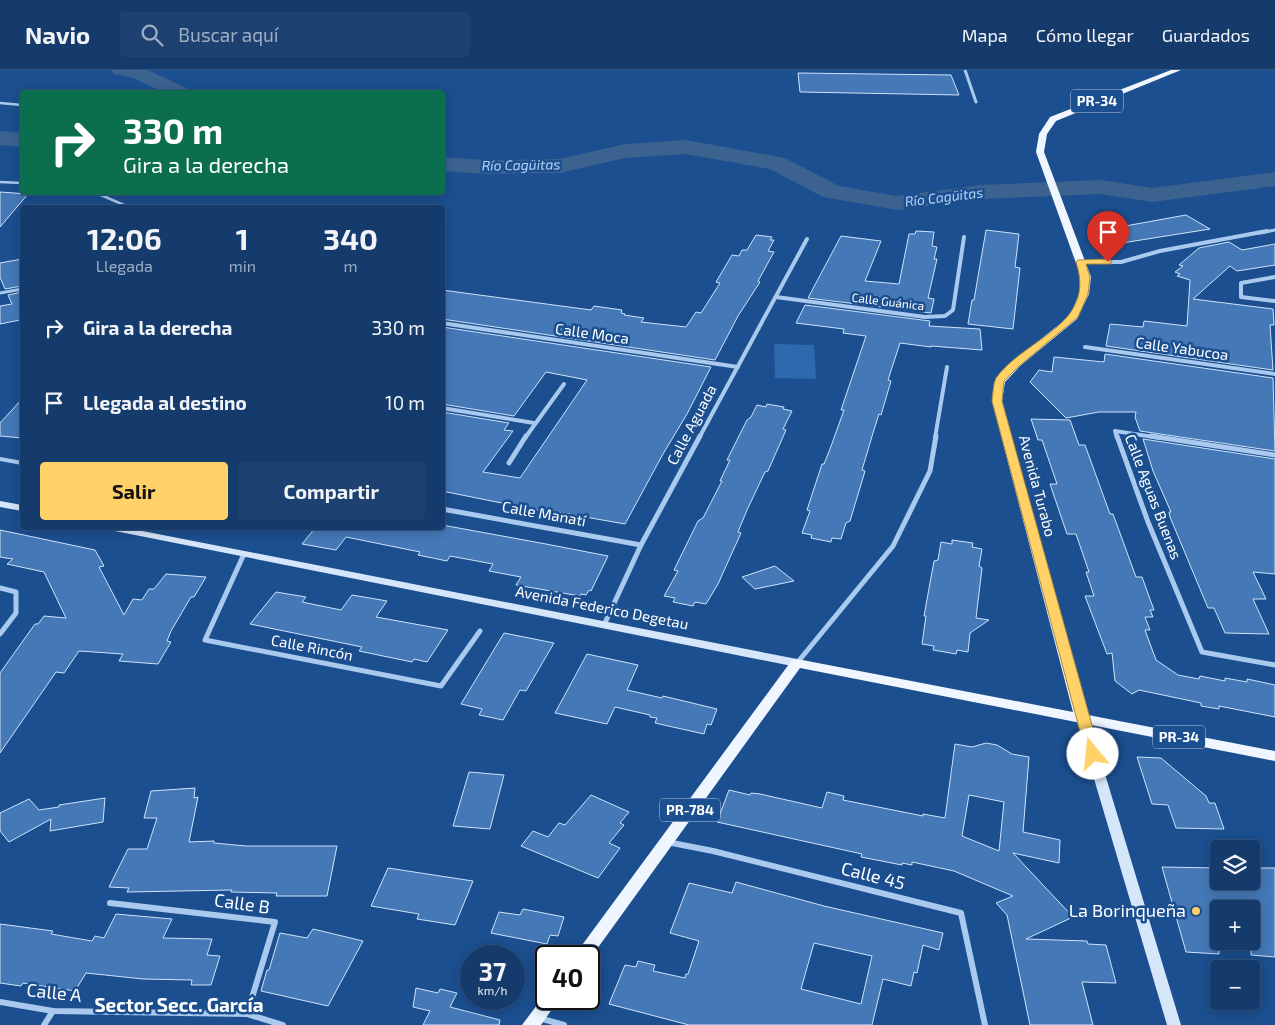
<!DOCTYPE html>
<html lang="es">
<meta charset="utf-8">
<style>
body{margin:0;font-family:"Exo 2",sans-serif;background:#1d4271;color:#f1f3f6;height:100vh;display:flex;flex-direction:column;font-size:19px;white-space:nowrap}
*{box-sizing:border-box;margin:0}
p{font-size:16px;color:#9dadc1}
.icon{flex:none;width:28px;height:28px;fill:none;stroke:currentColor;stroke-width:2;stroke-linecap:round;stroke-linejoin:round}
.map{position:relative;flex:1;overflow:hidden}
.drawer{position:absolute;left:20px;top:135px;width:425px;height:325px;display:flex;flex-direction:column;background:#143b6b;border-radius:5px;box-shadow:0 2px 12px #0003,0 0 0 1px #33557e}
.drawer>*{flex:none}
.guide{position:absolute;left:20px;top:20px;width:425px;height:105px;border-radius:5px;box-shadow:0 2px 12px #0003,0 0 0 1px #33557e;background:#0b6e4f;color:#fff;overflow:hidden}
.controls{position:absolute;left:1210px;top:770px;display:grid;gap:10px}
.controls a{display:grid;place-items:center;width:50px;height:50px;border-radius:5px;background:#143b6b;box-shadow:0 2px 12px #0003,0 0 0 1px #33557e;font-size:25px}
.speed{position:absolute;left:460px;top:875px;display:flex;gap:10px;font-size:25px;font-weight:700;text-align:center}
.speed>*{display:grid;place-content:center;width:65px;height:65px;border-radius:50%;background:#143b6b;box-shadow:0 2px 12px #0003,0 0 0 1px #33557e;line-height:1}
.speed small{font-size:12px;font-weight:400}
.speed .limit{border:2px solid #111;border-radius:8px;background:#fff;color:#111}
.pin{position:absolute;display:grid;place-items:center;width:42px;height:42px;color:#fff;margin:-51px -21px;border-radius:50% 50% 50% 0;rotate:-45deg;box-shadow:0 0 5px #0007}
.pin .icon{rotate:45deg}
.me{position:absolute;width:55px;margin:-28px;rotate:343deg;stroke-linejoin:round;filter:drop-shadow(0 0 4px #0008)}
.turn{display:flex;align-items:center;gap:18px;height:105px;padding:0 20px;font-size:22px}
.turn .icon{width:65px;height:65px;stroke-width:2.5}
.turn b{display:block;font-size:35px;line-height:42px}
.eta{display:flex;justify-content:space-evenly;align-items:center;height:85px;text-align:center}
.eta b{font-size:30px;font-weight:700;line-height:35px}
.button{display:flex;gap:10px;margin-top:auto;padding:10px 20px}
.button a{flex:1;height:58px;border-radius:5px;background:#ffd166;color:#111;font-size:20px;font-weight:700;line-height:58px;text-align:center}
.button a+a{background:#1d4271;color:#f1f3f6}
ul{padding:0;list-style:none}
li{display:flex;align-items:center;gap:15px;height:75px;padding:0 20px}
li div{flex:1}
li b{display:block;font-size:19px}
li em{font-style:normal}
header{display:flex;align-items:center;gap:30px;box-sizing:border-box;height:70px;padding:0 25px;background:#143b6b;border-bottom:1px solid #33557e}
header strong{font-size:24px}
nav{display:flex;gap:28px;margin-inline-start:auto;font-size:18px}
.search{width:350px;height:45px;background:#1d4271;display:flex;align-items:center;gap:12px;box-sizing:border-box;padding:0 18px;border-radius:5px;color:#9dadc1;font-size:19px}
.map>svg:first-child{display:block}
.green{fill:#2e69ad}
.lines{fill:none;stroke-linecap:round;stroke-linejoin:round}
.river{fill:#3c6290;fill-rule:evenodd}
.building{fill:#4478b7;stroke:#cfe3fa;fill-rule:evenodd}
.lane-far2{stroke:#a9c9ee;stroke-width:2.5}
.lane-far1{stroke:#a9c9ee;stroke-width:3}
.lane{stroke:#a9c9ee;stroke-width:4}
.street-far3{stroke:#a9c9ee;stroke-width:3}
.street-far2{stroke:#a9c9ee;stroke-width:4}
.street-far1{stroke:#a9c9ee;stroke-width:5}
.street{stroke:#a9c9ee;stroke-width:6}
.secondary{fill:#d6e6fa;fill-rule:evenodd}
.primary{fill:#f0f6ff;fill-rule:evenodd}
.route{fill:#ffd166;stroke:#a68842}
.poi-dot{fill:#ffd166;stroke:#1b4f8f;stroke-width:2}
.labels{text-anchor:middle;stroke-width:5;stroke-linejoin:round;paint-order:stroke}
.far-street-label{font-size:12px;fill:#fff;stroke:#1b4f8f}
.shield{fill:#1b4f8f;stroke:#bbcadd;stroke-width:1}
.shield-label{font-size:14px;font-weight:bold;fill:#fff}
.far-water-label{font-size:14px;font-style:italic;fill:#b5d3f5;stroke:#1b4f8f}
.street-label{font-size:15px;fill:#fff;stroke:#1b4f8f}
.near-street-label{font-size:18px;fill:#fff;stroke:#1b4f8f}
.near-poi-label{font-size:18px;fill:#fff;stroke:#1b4f8f;text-anchor:end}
.near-neighbourhood-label{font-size:19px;font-weight:bold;fill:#fff;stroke:#1b4f8f}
</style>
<header>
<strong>Navio</strong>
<div class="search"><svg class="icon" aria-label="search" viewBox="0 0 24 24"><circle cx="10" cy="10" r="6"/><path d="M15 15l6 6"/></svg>Buscar aquí</div>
<nav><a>Mapa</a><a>Cómo llegar</a><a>Guardados</a></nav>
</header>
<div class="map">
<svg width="1275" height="955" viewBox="0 0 1275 955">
<rect width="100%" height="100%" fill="#1b4f8f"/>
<path class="green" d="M774,274L814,275L816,309L775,308Z"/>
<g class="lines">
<g class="river">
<path d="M111,0H148L186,18L190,22H163L133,8L114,4Z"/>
<path d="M0,61L22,63V77L0,75Z"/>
<path d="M686,70L785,88L839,116L897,126L980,115L1101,110L1152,118L1275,102V116L1152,132L1101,124L980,129L897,140L823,127L770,99L686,84L625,88L560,103L485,104L442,101V87L485,90L560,89L625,74Z"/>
</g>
</g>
<g class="building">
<path d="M798,3L951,5L959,25L800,22Z"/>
<path d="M0,122L28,124L0,157Z"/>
<path d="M1186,145L1210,159L1122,173L1103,160Z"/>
<path d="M986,160L1019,164L1015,197L1020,198L1013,259L968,254L972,230H974Z"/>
<path d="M916,161L934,162L932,176L937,177L934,189H937L928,228L934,229L931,243L808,228L841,166L881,171L865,211L899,214L909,164H915Z"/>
<path d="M756,165L772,167L770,170H774L768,181L774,182L758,211L760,212L738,246L715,290L442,249V220L591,240L594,236L622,240L621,243L625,244L624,245L644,248L641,252L686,257L696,242L701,243L720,213L716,212L732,185L739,186L742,180H747Z"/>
<path d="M1229,172L1242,180L1275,174V195L1237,201L1230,196L1193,229L1273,239L1274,255H1270L1273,300L1106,276L1110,254L1143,257L1144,251L1187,256L1190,210L1177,206L1180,204L1175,202L1183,196L1179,195L1199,178Z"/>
<path d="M22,189V216L5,219L0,207V193Z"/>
<path d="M22,222V255L20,250L0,254V236L12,234L8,225Z"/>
<path d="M805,235L930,251L929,256L980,259L982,280L931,276V277L900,273L888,310L891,311L881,345L879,344L873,363L862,400L865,401L850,451L846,453L841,469L832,468L831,472L811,468L812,465L802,463L810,441L807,440L822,394H824L830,379L844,340H841L866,266L843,263L844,259L796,253Z"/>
<path d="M442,257L711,297L687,344L663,384L625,454L557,442L556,444L442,421V342L509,353L504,360L513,361L483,402L520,408L587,310L546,302L514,346L442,334Z"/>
<path d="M1105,284L1273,308L1275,381L1140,361L1135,347L1136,342H1099L1066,348L1030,312L1039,300L1052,302L1054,287L1104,292Z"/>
<path d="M22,329V368L0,366V353Z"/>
<path d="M767,334L784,337L783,339L792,341L783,359L786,360L768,401L765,402L747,440L738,462L741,463L718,514L706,534L695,532L693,536L673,532L675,528L664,526L678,501L674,500L698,451L703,448L722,411H720L730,390H727L747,350L751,347L757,335L766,337Z"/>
<path d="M1031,349L1070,350L1079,375H1085L1110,444H1113L1136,507H1142L1154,540H1150L1153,547H1145L1150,560H1145L1156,590L1178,605L1199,609L1200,606L1225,611V608L1247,612V609L1275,615V647L1219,636V639L1201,636V633L1139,620L1132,624L1115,611L1112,583L1107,584L1085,526H1094L1086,502H1089L1076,464H1067L1050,414H1057L1042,370H1038Z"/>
<path d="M1143,369L1275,389V504L1253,502L1266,529H1253L1269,564L1225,563L1214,538H1208L1170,447L1169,442H1171L1153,401Z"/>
<path d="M442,455L546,474L608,486L591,521L589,520L586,525L581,524L580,526L516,515L521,507L489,501L493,494L450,486L447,491L418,485L420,482L346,467L336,480L302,474L315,458H442Z"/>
<path d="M0,460L95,480L104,496L99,497L124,545L133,529L142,530L149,519H154L166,504L206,507L194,527H191L171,561L167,571L171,572L158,594L119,591L123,584L79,581L64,603L56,602L0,683V603L35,554H38L44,546L66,548L44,502L7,494L13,489L0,487Z"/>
<path d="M952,470L973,473L972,477L982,479L979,496L982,498L976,548L989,550L970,563L968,582L957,580L956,584L933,580L934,576L922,574L926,546H924L934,491L938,490L941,472L952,474Z"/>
<path d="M775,496L794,511L755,519L742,507Z"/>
<path d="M276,522L306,527L302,532L341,540L352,525L387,531L376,547L448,560L427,592L414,589L412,592L359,581L362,577L250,554Z"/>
<path d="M504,563L554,573L526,621L520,620L503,650L479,645L482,639L461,634Z"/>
<path d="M587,584L638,595L627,620L662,628L663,626L717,639L711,655L707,654L704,664L655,653L657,648L650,647V645L615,637L607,654L555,643Z"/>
<path d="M986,673L997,675L1012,684L1029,687L1023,762L1060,770L1059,793L1013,783L1073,847L1026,869L1087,871L1088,874L1106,875L1116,913L1082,912L1093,955H1030L1007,845L996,833L1013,826L954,801L912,792V795L902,793V795L861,787L862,784L717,752L729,720L750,725L751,723L760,724L822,738L827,722L844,726L843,730L923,746V744L945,748L955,674L972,677ZM969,725L1004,732L999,781L962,766Z"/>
<path d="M1137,687L1161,688L1206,726L1209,733H1215L1224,759L1176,758L1168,735L1152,734Z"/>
<path d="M469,702L504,705L490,759L453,756Z"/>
<path d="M195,718L194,728L198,727L189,772L214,771V773L246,776H337L327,826H276L277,823L231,822L232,820L127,822L129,818L109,817L128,779H147L157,748H144L151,721Z"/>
<path d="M591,725L629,742L620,753L624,755L609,773L620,778L598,808L521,776L533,761L548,767L559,753L565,755Z"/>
<path d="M105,728L103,752L50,761L51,749L9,772L0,761V743L29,729L39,740L59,737V735Z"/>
<path d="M1162,797L1219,798V811H1251V798H1275V887L1251,885V839H1219V884L1186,882Z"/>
<path d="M388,798L473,811L455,855L417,849L419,844L371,836Z"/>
<path d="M736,812L824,836L943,863L939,880L923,875L917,903L914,902L911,916L883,909L872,955H689L609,934L625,895L636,897L638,891L655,895L653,901L685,908L686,904H688L699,871L670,863L689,813L732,823ZM814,873L872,886L861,934L801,919Z"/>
<path d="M523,839L564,847L558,866L550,865L547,874L491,863L499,842L520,845Z"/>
<path d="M116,844L172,849L163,868L212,869L207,885L220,886L211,915H191L192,910L143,909L86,903L75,921L23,913L21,916L0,913V854L53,861L51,864L92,871L95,866L104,868Z"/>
<path d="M313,859L363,871L328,936L261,921L267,900H269L280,863L307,868Z"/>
<path d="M416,918L438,923L440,919L457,923L450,937L500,950L499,955H423L430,941L413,937Z"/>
</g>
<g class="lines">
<g class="lane-far2">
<path d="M0,33L22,35"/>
<path d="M0,112L22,113"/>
<path d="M94,122L131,138"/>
</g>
<path class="lane-far1" d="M0,223L22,219"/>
<path class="lane" d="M0,389L22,393"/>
<g class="street-far3">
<path d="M965,0L976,32"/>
<path d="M1260,163L1275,160"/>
</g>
<g class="street-far2">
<path d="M1081,192H1121L1160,181L1267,161"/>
<path d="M1275,207L1241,213V227L1275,231"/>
<path d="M776,227L925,247L945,246L953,240L964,167"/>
<path d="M442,253L738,297"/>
<path d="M1085,277L1275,304"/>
<path d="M442,338L534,353"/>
<path d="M525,368L564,314"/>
<path d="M699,368L807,169"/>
<path d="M935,368L947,297"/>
<path d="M1117,368L1115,361L1160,368"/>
</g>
<g class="street-far1">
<path d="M1117,366L1148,452L1202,582L1275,595"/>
<path d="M1151,366L1275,385"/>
<path d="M509,393L526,366"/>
<path d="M442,439L641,475"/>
<path d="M244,484L205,570L441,616L480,561"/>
<path d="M0,518L16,522V543L0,564"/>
<path d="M604,555L641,475L700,366"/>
<path d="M797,593L893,476L930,401L936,366"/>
</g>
<g class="street">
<path d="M667,772L713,781L961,843L985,955"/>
<path d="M110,833L275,852L247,944"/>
<path d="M0,932L53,941L247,944L283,955"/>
<path d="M539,948L564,955"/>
<path d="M44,955L53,941"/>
</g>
<g class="secondary">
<path d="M0,431L22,435V441L0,437Z"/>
<path d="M110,458H127L797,589L803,593L797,597L115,461Z"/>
<path d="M1082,644L1086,645L1088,648L1181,955H1167L1076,648L1078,645Z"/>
</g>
<g class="primary">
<path d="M1171,0H1181L1056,51L1047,64L1044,82L1091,207L1089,224L1077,249L1020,296L1005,312L1002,331L1088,645L1275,681V691L800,598L589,890V886H574L792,590L797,589L1073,642L992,331L996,309L1012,292L1070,246L1079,224L1081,207L1036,82L1039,64L1050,47Z"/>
<path d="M546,923V929H559L541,955H522Z"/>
</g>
</g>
<path class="route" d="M1108,189L1111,190V194H1086L1090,208L1088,224L1078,247L1019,296L1004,311L1002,331L1100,684L1098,688H1088L1086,684L992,331C993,324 993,314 996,308C1026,267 1097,256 1076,192L1078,190Z"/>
<circle class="poi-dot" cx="1196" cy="841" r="5"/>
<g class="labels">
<g class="far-street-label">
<text transform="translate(888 232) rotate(7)" y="4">Calle Guánica</text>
</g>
<g class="shield">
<rect x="1071" y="19.5" width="52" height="23" rx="4"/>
<rect x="1153" y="655.5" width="52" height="23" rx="4"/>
<rect x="660" y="728.5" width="60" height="23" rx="4"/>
</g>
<g class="shield-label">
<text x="1097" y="36">PR-34</text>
<text x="1179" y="672">PR-34</text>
<text x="690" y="745">PR-784</text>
</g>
<g class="far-water-label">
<text transform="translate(521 95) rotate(-1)" y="5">Río Cagüitas</text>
<text transform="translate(944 127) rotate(-7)" y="5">Río Cagüitas</text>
</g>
<g class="street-label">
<text transform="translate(592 264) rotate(8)" y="5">Calle Moca</text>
<text transform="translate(1182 279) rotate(8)" y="5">Calle Yabucoa</text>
<text transform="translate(692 355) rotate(-62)" y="5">Calle Aguada</text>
<text transform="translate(1037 416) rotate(75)" y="5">Avenida Turabo</text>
<text transform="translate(1153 427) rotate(69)" y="5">Calle Aguas Buenas</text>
<text transform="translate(544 444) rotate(10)" y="5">Calle Manatí</text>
<text transform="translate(602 538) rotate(11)" y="5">Avenida Federico Degetau</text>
<text transform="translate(312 578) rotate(11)" y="5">Calle Rincón</text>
</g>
<g class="near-street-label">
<text transform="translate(873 806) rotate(14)" y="6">Calle 45</text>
<text transform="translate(242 834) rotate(8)" y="6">Calle B</text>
<text transform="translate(54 923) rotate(6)" y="6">Calle A</text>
</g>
<g class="near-poi-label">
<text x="1186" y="847">La Borinqueña</text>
</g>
<g class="near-neighbourhood-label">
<text x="179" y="942">Sector Secc. García</text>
</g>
</g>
</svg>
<div class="controls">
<a><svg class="icon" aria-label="layers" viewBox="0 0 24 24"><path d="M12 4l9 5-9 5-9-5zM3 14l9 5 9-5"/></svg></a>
<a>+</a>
<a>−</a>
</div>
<div class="speed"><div>37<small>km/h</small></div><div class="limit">40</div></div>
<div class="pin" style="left:1108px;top:192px;background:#d93025"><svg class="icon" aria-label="arrive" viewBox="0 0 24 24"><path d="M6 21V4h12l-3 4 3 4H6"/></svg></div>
<svg class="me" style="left:1093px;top:684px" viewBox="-20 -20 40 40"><circle r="19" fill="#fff"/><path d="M0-13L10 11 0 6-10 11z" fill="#ffd166"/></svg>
<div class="guide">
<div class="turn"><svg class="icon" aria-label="right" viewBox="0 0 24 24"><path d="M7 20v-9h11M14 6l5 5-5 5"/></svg><div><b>330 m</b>Gira a la derecha</div></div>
</div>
<section class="drawer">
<div class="eta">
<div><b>12:06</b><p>Llegada</p></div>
<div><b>1</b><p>min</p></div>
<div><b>340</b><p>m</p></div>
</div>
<ul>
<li><svg class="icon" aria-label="right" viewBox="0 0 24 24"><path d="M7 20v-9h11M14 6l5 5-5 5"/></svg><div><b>Gira a la derecha</b></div><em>330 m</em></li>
<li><svg class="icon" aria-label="arrive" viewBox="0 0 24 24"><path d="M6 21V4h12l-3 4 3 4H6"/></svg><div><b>Llegada al destino</b></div><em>10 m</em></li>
</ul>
<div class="button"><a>Salir</a><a>Compartir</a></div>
</section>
</div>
